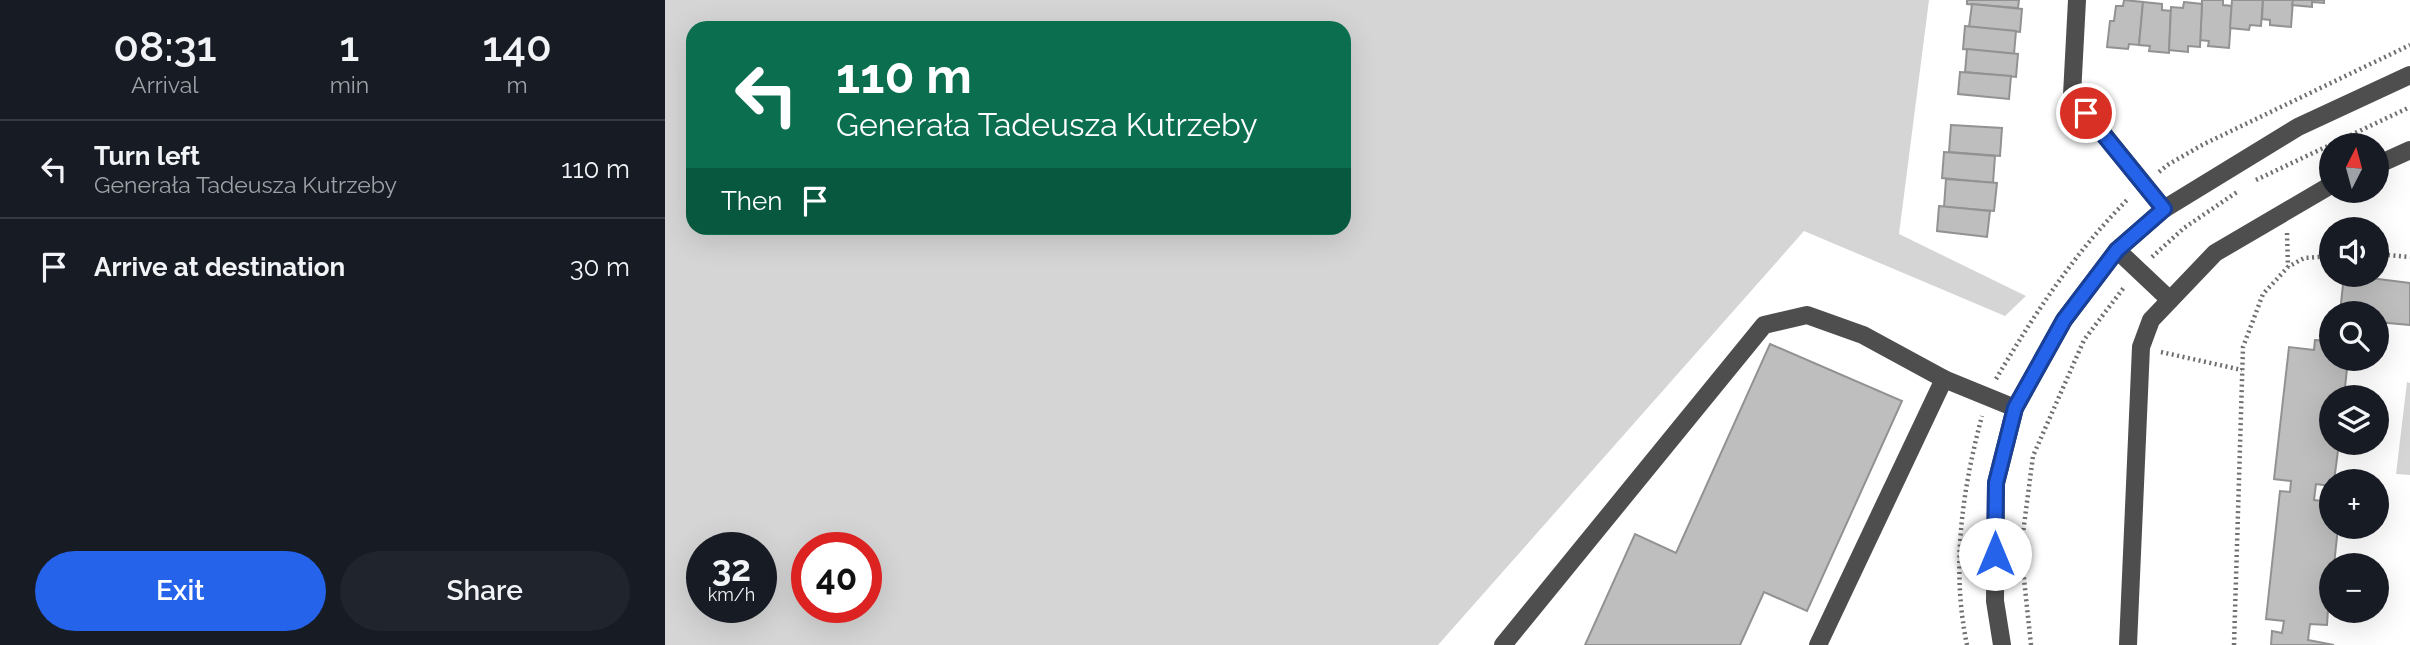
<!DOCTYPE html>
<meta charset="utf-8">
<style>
body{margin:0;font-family:Raleway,sans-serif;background:#20242c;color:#f1f3f6;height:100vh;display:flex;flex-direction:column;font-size:26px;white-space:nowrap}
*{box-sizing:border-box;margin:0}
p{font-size:23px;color:#9ea1a6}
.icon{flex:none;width:38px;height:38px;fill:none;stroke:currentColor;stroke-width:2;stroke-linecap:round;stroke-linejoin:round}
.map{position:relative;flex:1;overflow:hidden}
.sheet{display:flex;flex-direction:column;background:#171b24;width:665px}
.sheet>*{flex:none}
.banner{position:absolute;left:21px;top:21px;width:665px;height:214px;border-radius:21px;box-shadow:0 7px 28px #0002;background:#0b6e4f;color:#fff;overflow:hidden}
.needle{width:46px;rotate:6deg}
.buttons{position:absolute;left:1654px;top:133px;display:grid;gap:14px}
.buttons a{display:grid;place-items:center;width:70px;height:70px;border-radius:50%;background:#171b24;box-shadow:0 7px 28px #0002;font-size:35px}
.speed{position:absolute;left:21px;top:532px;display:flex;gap:14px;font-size:35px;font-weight:700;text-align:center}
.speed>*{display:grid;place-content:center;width:91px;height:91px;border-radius:50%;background:#171b24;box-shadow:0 7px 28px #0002;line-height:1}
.speed small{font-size:18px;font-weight:400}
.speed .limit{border:10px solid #d22;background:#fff;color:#111}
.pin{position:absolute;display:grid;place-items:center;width:60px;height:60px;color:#fff;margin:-30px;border:4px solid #fff;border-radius:50%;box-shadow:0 2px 7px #0007}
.me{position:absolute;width:77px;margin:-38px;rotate:0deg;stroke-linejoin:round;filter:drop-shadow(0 0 5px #0008)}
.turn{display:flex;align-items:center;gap:24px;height:147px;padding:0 35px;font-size:32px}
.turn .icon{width:91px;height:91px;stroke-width:2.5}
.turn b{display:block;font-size:49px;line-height:60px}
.then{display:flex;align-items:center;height:66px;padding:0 35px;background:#0003;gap:14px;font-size:26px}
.eta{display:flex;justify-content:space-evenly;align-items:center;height:119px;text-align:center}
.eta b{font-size:42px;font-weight:600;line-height:49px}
.cta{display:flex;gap:14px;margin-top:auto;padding:14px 35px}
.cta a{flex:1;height:80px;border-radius:42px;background:#2563eb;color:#fff;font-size:28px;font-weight:600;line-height:80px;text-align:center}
.cta a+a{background:#20242c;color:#f1f3f6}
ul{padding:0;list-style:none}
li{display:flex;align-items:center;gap:21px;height:98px;padding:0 35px;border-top:2px solid #363941}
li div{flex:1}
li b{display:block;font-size:26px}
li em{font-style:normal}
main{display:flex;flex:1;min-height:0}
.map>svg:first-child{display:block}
.green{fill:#d5d5d5;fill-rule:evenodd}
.building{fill:#bebebe;stroke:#929292;stroke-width:2}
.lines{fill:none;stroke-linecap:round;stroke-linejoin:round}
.path{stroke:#707070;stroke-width:4.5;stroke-dasharray:2 3.5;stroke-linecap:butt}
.minor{stroke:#4e4e4e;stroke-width:18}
.route-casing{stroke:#184099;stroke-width:18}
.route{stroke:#2563eb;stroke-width:12}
</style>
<main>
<section class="sheet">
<div class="eta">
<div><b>08:31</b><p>Arrival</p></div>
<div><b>1</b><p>min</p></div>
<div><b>140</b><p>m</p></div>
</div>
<ul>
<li><svg class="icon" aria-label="left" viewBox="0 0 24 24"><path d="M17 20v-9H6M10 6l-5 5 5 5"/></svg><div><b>Turn left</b><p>Generała Tadeusza Kutrzeby</p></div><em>110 m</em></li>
<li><svg class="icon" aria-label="arrive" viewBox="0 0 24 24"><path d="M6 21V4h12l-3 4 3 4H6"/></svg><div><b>Arrive at destination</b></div><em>30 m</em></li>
</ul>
<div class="cta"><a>Exit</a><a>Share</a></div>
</section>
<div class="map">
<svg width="1745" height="645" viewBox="0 0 1745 645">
<rect width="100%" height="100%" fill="#fff"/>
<g class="green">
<path d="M0,0H1264L1234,234L1361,296L1340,316L1139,231L773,645H0ZM28,28H679V228H28ZM37,548H96V607H37ZM142,548H201V607H142Z"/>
<path d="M1742,382L1745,383V475L1731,474Z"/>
</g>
<g class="building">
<path d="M1302,0H1354L1353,8L1302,4Z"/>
<path d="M1459,0L1478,2L1474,45L1464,44L1463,49L1442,47L1445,21H1449L1451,6H1458Z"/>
<path d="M1537,0H1558V5L1567,6L1564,48L1543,46L1544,41L1535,40Z"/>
<path d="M1567,0H1598L1596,26L1585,25L1584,30L1565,28Z"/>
<path d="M1598,0H1628L1626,27L1605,25V20L1597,19Z"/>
<path d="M1628,0H1659V3L1647,2V7L1627,5Z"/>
<path d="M1478,2L1497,4V10L1506,11L1504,53L1484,51L1485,46L1474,45Z"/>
<path d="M1519,2L1537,4L1535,47L1523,46V52L1504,50L1506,7L1518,8Z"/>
<path d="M1307,4L1357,9L1355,32L1304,27Z"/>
<path d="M1300,26L1351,31L1349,54L1298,49Z"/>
<path d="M1302,49L1353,54L1351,77L1300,72Z"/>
<path d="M1295,72L1346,76L1344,99L1293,94Z"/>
<path d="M1286,125L1337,128L1335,156L1284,152Z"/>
<path d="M1279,152L1330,156L1328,183L1277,178Z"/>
<path d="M1281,179L1332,183L1329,211L1279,207Z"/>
<path d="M1274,206L1325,211L1322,237L1272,231Z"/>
<path d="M1679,275H1698L1697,277L1745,283V325L1712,322V313H1675Z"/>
<path d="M1650,340L1666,341V359H1683L1679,397H1666V443H1674L1669,481H1666V486L1651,484L1649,500L1666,502V527H1673L1669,565H1666L1662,625L1645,624L1643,640L1669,645H1606L1607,631L1617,633L1619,621L1601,619L1615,491L1625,492L1626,481L1609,479L1624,347L1649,350Z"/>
<path d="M1105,344L1237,401L1142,611L1099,592L1075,645H920L970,534L1011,553Z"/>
</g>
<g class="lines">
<g class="path">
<path d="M1494,172L1504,164L1539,144L1745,45"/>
<path d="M1591,180L1745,107"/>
<path d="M1622,233L1623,267"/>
<path d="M1712,254L1745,257"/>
<path d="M1487,257L1519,228L1572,192"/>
<path d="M1496,352L1577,370"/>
<path d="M1331,379C1370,313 1410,252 1464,198"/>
<path d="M1302,645C1286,568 1297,491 1317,416"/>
<path d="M1366,645L1359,579L1358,533L1368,456L1419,340L1460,286"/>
<path d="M1569,645L1578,347L1598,294L1623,267L1639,258L1666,256"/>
</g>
<g class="minor">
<path d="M1412,0L1407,95L1499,209"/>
<path d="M1712,165L1745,150"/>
<path d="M1452,250L1505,300"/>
<path d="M838,645L1099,325L1142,315L1198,335L1279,379"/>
<path d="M1153,645L1279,379L1350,408"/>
<path d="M1337,645L1330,601L1331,483L1350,408L1399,320L1452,250L1499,209L1633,127L1745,75"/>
<path d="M1463,645L1476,347L1486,320L1550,253L1666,185"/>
</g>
</g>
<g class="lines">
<defs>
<path id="route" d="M1330,554L1331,483L1350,408L1399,320L1452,250L1499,209L1421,113"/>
</defs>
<use href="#route" class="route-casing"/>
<use href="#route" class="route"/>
</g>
</svg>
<div class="buttons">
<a><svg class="needle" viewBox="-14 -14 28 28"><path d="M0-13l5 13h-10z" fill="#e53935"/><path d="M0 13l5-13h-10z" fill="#9ea1a6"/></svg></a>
<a><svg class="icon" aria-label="sound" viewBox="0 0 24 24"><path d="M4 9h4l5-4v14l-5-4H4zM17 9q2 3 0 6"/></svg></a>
<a><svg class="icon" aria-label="search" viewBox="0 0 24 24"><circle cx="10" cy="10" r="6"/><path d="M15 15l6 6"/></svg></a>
<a><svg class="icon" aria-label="layers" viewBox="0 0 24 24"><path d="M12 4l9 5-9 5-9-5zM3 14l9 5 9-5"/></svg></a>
<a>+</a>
<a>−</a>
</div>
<div class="speed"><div>32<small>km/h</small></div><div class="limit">40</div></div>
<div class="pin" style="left:1421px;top:113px;background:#d93025"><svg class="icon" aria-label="arrive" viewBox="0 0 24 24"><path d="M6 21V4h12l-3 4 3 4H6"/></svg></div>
<svg class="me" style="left:1330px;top:554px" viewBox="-20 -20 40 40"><circle r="19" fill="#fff"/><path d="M0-13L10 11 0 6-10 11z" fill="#2563eb"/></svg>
<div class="banner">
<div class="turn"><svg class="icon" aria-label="left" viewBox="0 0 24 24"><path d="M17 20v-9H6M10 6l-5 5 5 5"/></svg><div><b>110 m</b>Generała Tadeusza Kutrzeby</div></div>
<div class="then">Then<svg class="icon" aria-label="arrive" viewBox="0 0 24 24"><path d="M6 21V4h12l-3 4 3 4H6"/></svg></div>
</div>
</div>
</main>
